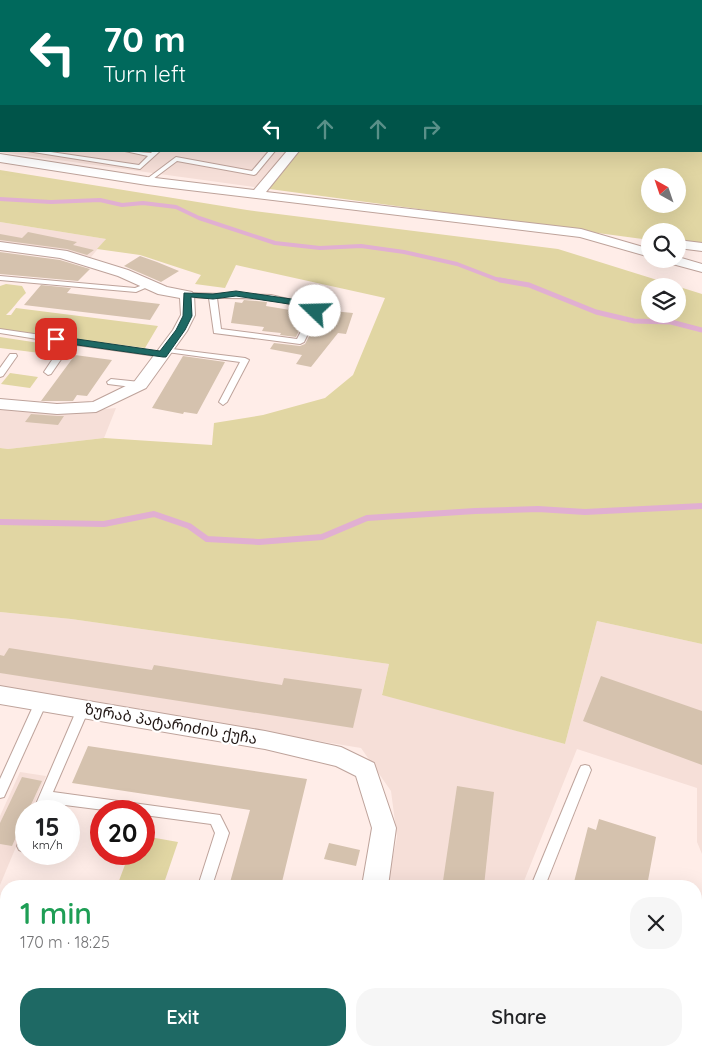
<!DOCTYPE html>
<meta charset="utf-8">
<style>
body{margin:0;font-family:Quicksand,"Noto Sans Georgian",sans-serif;background:#f6f6f6;color:#202124;height:100vh;display:flex;flex-direction:column;font-size:19px;white-space:nowrap}
*{box-sizing:border-box;margin:0}
p{font-size:16px;color:#757577}
.icon{flex:none;width:28px;height:28px;fill:none;stroke:currentColor;stroke-width:2;stroke-linecap:round;stroke-linejoin:round}
.map{position:relative;flex:1;overflow:hidden}
.drawer{position:absolute;left:0px;top:880px;width:702px;height:176px;display:flex;flex-direction:column;background:#fff;border-radius:20px 20px 0 0;box-shadow:0 5px 20px #0002}
.drawer>*{flex:none}
.hud{position:absolute;left:0px;top:0px;width:702px;height:152px;box-shadow:0 5px 20px #0002;background:#00695c;color:#fff;overflow:hidden}
.needle{width:32px;rotate:320deg}
.controls{position:absolute;left:641px;top:168px;display:grid;gap:10px}
.controls a{display:grid;place-items:center;width:45px;height:45px;border-radius:50%;background:#fff;box-shadow:0 5px 20px #0002;font-size:25px}
.speed{position:absolute;left:15px;top:800px;display:flex;gap:10px;font-size:25px;font-weight:700;text-align:center}
.speed>*{display:grid;place-content:center;width:65px;height:65px;border-radius:50%;background:#fff;box-shadow:0 5px 20px #0002;line-height:1}
.speed small{font-size:12px;font-weight:400}
.speed .limit{border:8px solid #d22;background:#fff;color:#111}
.pin{position:absolute;display:grid;place-items:center;width:42px;height:42px;color:#fff;margin:-21px;border-radius:10px;box-shadow:0 2px 8px #0006}
.me{position:absolute;width:55px;margin:-28px;rotate:291deg;stroke-linejoin:round;filter:drop-shadow(0 0 4px #0008)}
.turn{display:flex;align-items:center;gap:18px;height:105px;padding:0 20px;font-size:22px}
.turn .icon{width:65px;height:65px;stroke-width:2.5}
.turn b{display:block;font-size:35px;line-height:42px}
.lanes{display:flex;align-items:center;height:48px;padding:0 20px;background:#0003;justify-content:center;gap:25px;direction:ltr}
.lanes .off{opacity:.35}
.round{display:grid;place-items:center;flex:none;width:52px;height:52px;border-radius:20px;background:#f6f6f6}
.summary{display:flex;align-items:center;justify-content:space-between;height:85px;padding:0 20px}
h1{font-size:30px;font-weight:600;line-height:38px;color:#1e9e55}
.primary-button{display:flex;gap:10px;margin-top:auto;padding:10px 20px}
.primary-button a{flex:1;height:58px;border-radius:20px;background:#1e6964;color:#fff;font-size:20px;font-weight:600;line-height:58px;text-align:center}
.primary-button a+a{background:#f6f6f6;color:#202124}
.map>svg:first-child{display:block}
.built{fill:#f6dfd8}
.green{fill:#e1d6a3;fill-rule:evenodd}
.lines{fill:none;stroke-linecap:round;stroke-linejoin:round}
.stream-far2{stroke:#e1afd2;stroke-width:4}
.stream-far1{stroke:#e1afd2;stroke-width:5}
.stream{stroke:#e1afd2;stroke-width:6}
.building{fill:#d5c2ae}
.lane-casing{stroke:#bea39b;stroke-width:2}
.street-casing{stroke:#bea39b;stroke-width:2}
.lane{fill:#fff;fill-rule:evenodd}
.street{fill:#fff;fill-rule:evenodd}
.route{fill:#1e6964;stroke:#144441}
.labels{text-anchor:middle;stroke-width:4.5;stroke-linejoin:round;paint-order:stroke}
.street-label{font-size:15px;fill:#201613;stroke:#fff}
</style>
<div class="map">
<svg width="702" height="1056" viewBox="0 0 702 1056">
<rect width="100%" height="100%" fill="#ffede8"/>
<g class="built">
<path d="M0,0H418L1,1V151H293L262,188L0,152Z"/>
<path d="M0,222L106,239L91,257L0,242Z"/>
<path d="M0,408L62,413L116,408L104,438L8,449L0,448Z"/>
<path d="M0,612L71,619L389,664L382,694L565,744L597,621L702,644V854L697,842V788L577,749L522,886H387L397,837L391,791L361,748L0,689Z"/>
<path d="M20,772L46,776L31,811H26V823L0,885V816Z"/>
<path d="M702,930V1056H656L658,1050H696V946Z"/>
<path d="M360,1050H458L456,1056H359Z"/>
</g>
<g class="green">
<path d="M418,0H702V247L678,243V231H650V240L262,188L293,151H701V1H417ZM650,176H678V204H650Z"/>
<path d="M0,170L247,210L558,249L702,294V644L597,621L565,744L382,695L389,664L71,619L0,612V448L8,449L104,438L212,445L214,423L263,415L325,398L353,375L385,298L236,265L225,288L195,284L201,275L140,255L97,249L106,239L0,222ZM650,286H678V314H650Z"/>
<path d="M6,284L22,286L26,293C18,300 13,309 6,315H11L16,308L158,326L145,348L0,329V286Z"/>
<path d="M0,337L46,344L40,353L0,348Z"/>
<path d="M10,373L38,377L30,388L1,384Z"/>
<path d="M144,836L178,842L163,886H117L129,854H144Z"/>
</g>
<g class="lines">
<path class="stream-far2" d="M0,199L51,202L100,200L122,205L143,203L176,207L199,218L275,243L320,248L361,246L404,252L457,264L496,279L507,281"/>
<path class="stream-far1" d="M500,280L529,285L596,312L634,321L671,322L702,330"/>
<path class="stream" d="M0,522L104,524L154,514L189,526L207,539L259,542L322,537L367,518L475,511L538,509L585,512L702,506"/>
</g>
<g class="building">
<path d="M28,232L77,242L73,245L94,250L87,255L67,249L0,240V234L22,238Z"/>
<path d="M0,252L60,260L90,269L78,281L0,274Z"/>
<path d="M140,256L157,262L179,271L161,282L124,266Z"/>
<path d="M41,285L71,288L67,293L160,304L150,320L24,305Z"/>
<path d="M244,300L267,302L266,306L308,313L296,337L280,335L281,333L262,331L264,327L231,323L235,302L242,303Z"/>
<path d="M323,310L353,313L346,334L338,333L311,367L296,364L302,355L270,349L274,343L300,346L305,344Z"/>
<path d="M75,355L112,360L87,396L77,395L73,401H41Z"/>
<path d="M183,356L225,362L197,414L184,412L183,414L152,408Z"/>
<path d="M31,414L57,416H64L58,425L25,422Z"/>
<path d="M9,648L152,670L154,665L282,685L284,678L362,689L353,728L0,673V655L4,656Z"/>
<path d="M601,676L702,711V765L583,721Z"/>
<path d="M88,746L307,779L281,886H229L250,810L72,783Z"/>
<path d="M22,777L42,781L28,811H26V815L12,846L0,844V823Z"/>
<path d="M457,786L494,792L484,886L443,881Z"/>
<path d="M599,819L656,837L647,886H573L588,827L596,830Z"/>
<path d="M329,843L360,850L356,866L324,859Z"/>
</g>
<g class="lines">
<defs>
<g id="lane">
<path d="M1,72V76L0,77V73Z"/>
<path d="M1,104V108L0,109V105Z"/>
<rect x="0" y="145" width="1" height="4"/>
<path d="M27,151H44L139,165L148,156L125,151L151,153L153,151H160L140,169Z"/>
<path d="M269,151H275L256,174L254,175L177,161L149,182L144,181L176,157L252,171Z"/>
<path d="M0,276L135,288L148,283L152,285L136,292L0,280Z"/>
<path d="M184,293L271,295L305,303L319,311L304,342L300,344L214,333L209,298L187,297H184ZM217,298C249,298 282,297 311,312L297,339L221,329Z"/>
<path d="M0,329L163,353L167,355L163,357L77,345L62,358L51,374L48,375L44,372L56,354L68,344L0,333Z"/>
<path d="M164,348L245,358L249,360L227,402L223,405L219,402L240,362L167,352L163,350Z"/>
<path d="M10,354H16L17,356L3,376L0,377V368Z"/>
<path d="M111,379L140,382L144,385L140,388L108,384L107,382Z"/>
<path d="M41,697L45,699L47,702L4,797L0,798V779L35,702L37,699Z"/>
<path d="M83,704L87,706L89,709L53,792L220,815L229,833L212,886H198L215,833L211,824L144,815V811H112L49,803L45,811H33L77,709L79,706Z"/>
<path d="M585,765L589,766L591,770L545,886H531L579,770L581,766Z"/>
<path d="M26,835V851L24,852L19,850L17,846L21,837Z"/>
<path d="M106,1050H123L125,1054L126,1050H142L140,1056H109Z"/>
<path d="M462,1050H478L476,1056H460Z"/>
</g>
<g id="street">
<path d="M179,0H199V1H180Z"/>
<rect x="701" y="52" width="1" height="6"/>
<rect x="0" y="130" width="1" height="6"/>
<path d="M287,151H299L266,192L581,229L650,249V257L580,237L147,185L0,162V154L147,177L254,190Z"/>
<path d="M678,240L702,243V251L678,248Z"/>
<path d="M0,242L67,251L128,270L167,287L192,292L194,295L195,315L187,331L146,388L96,412L57,414L0,409V399L57,404L93,402L134,382L173,330L181,315L180,298L158,294L118,276L60,258L0,250Z"/>
<path d="M678,257L702,264V272L665,262L663,259H678Z"/>
<path d="M0,686L265,731L341,747L374,763L396,828L388,886H362L372,828L356,776L336,766L265,749L0,704Z"/>
<path d="M334,1050H362L361,1056H333Z"/>
</g>
</defs>
<use href="#lane" class="lane-casing"/>
<use href="#street" class="street-casing"/>
<use href="#lane" class="lane"/>
<use href="#street" class="street"/>
</g>
<path class="route" d="M236,291L305,301L320,311L315,313L302,306L236,296L213,299L191,297L192,316L185,330L166,357H163L56,342L52,339L56,336L160,351L176,330L183,316L184,293L213,294Z"/>
<g class="labels">
<g class="street-label">
<text transform="translate(171 724) rotate(10)" y="5">ზურაბ პატარიძის ქუჩა</text>
</g>
</g>
</svg>
<div class="controls">
<a><svg class="needle" viewBox="-14 -14 28 28"><path d="M0-13l5 13h-10z" fill="#e53935"/><path d="M0 13l5-13h-10z" fill="#757577"/></svg></a>
<a><svg class="icon" aria-label="search" viewBox="0 0 24 24"><circle cx="10" cy="10" r="6"/><path d="M15 15l6 6"/></svg></a>
<a><svg class="icon" aria-label="layers" viewBox="0 0 24 24"><path d="M12 4l9 5-9 5-9-5zM3 14l9 5 9-5"/></svg></a>
</div>
<div class="speed"><div>15<small>km/h</small></div><div class="limit">20</div></div>
<div class="pin" style="left:56px;top:339px;background:#d93025"><svg class="icon" aria-label="arrive" viewBox="0 0 24 24"><path d="M6 21V4h12l-3 4 3 4H6"/></svg></div>
<svg class="me" style="left:315px;top:311px" viewBox="-20 -20 40 40"><circle r="19" fill="#fff"/><path d="M0-13L10 11 0 6-10 11z" fill="#1e6964"/></svg>
<div class="hud">
<div class="turn"><svg class="icon" aria-label="left" viewBox="0 0 24 24"><path d="M17 20v-9H6M10 6l-5 5 5 5"/></svg><div><b>70 m</b>Turn left</div></div>
<div class="lanes"><svg class="icon" aria-label="left" viewBox="0 0 24 24"><path d="M17 20v-9H6M10 6l-5 5 5 5"/></svg><svg class="icon off" aria-label="ahead" viewBox="0 0 24 24"><path d="M12 20V5M6 11l6-6 6 6"/></svg><svg class="icon off" aria-label="ahead" viewBox="0 0 24 24"><path d="M12 20V5M6 11l6-6 6 6"/></svg><svg class="icon off" aria-label="right" viewBox="0 0 24 24"><path d="M7 20v-9h11M14 6l5 5-5 5"/></svg></div>
</div>
<section class="drawer">
<div class="summary"><div><h1>1 min</h1><p>170 m · 18:25</p></div><a class="round"><svg class="icon" aria-label="close" viewBox="0 0 24 24"><path d="M6 6l12 12M18 6L6 18"/></svg></a></div>
<div class="primary-button"><a>Exit</a><a>Share</a></div>
</section>
</div>
